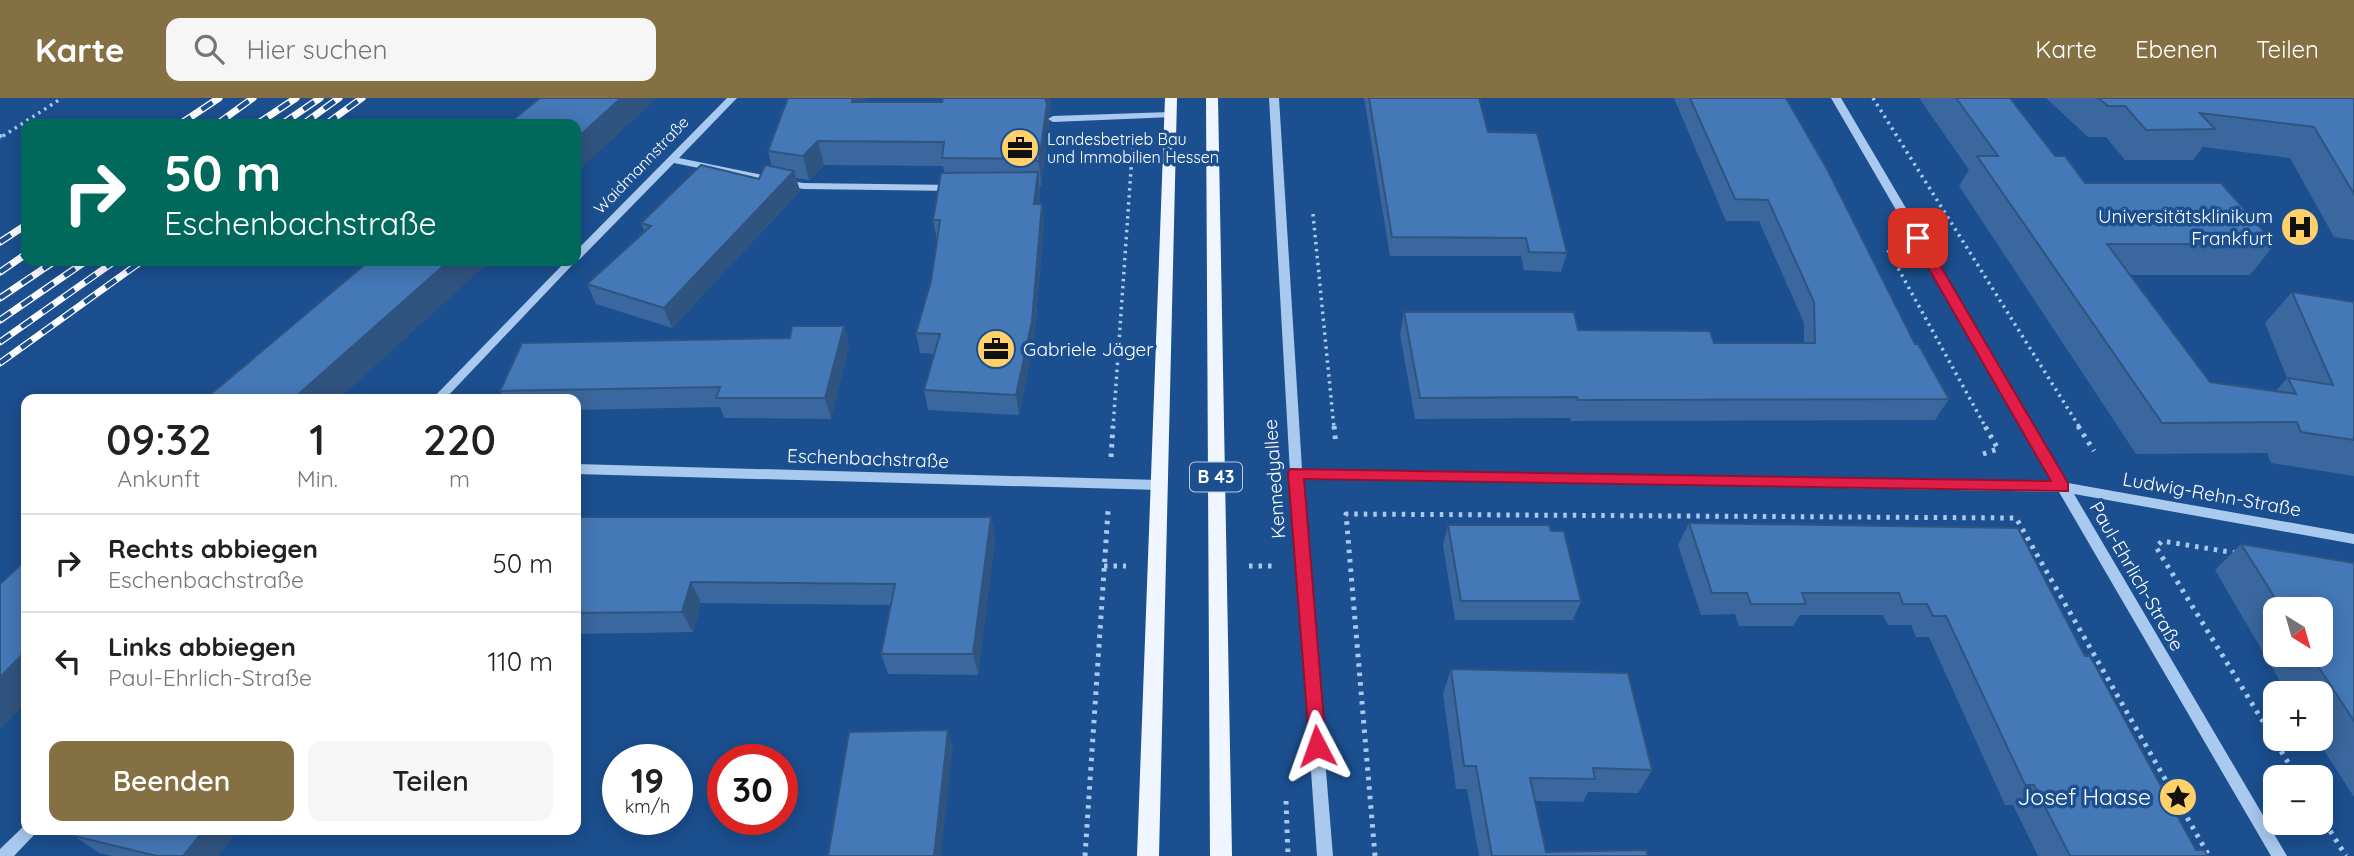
<!DOCTYPE html>
<html lang="de">
<meta charset="utf-8">
<style>
body{margin:0;font-family:Quicksand,sans-serif;background:#f6f6f6;color:#202124;height:100vh;display:flex;flex-direction:column;font-size:26px;white-space:nowrap}
*{box-sizing:border-box;margin:0}
p{font-size:23px;color:#757577}
.icon{flex:none;width:38px;height:38px;fill:none;stroke:currentColor;stroke-width:2;stroke-linecap:round;stroke-linejoin:round}
.map{position:relative;flex:1;overflow:hidden}
.side{position:absolute;left:21px;top:296px;width:560px;height:441px;display:flex;flex-direction:column;background:#fff;border-radius:14px;box-shadow:0 4px 18px #0003}
.side>*{flex:none}
.top-card{position:absolute;left:21px;top:21px;width:560px;height:147px;border-radius:14px;box-shadow:0 4px 18px #0003;background:#00695c;color:#fff;overflow:hidden}
.needle{width:46px;rotate:143deg}
.fabs{position:absolute;left:2263px;top:499px;display:grid;gap:14px}
.fabs a{display:grid;place-items:center;width:70px;height:70px;border-radius:14px;background:#fff;box-shadow:0 4px 18px #0003;font-size:35px}
.speed{position:absolute;left:602px;top:646px;display:flex;gap:14px;font-size:35px;font-weight:700;text-align:center}
.speed>*{display:grid;place-content:center;width:91px;height:91px;border-radius:50%;background:#fff;box-shadow:0 4px 18px #0003;line-height:1}
.speed small{font-size:18px;font-weight:400}
.speed .limit{border:10px solid #d22;background:#fff;color:#111}
.pin{position:absolute;display:grid;place-items:center;width:60px;height:60px;color:#fff;margin:-30px;border-radius:14px;box-shadow:0 4px 10px #0006}
.me{position:absolute;width:77px;margin:-38px;rotate:356deg;stroke-linejoin:round;filter:drop-shadow(0 0 5px #0008)}
.turn{display:flex;align-items:center;gap:24px;height:147px;padding:0 28px;font-size:32px}
.turn .icon{width:91px;height:91px;stroke-width:2.5}
.turn b{display:block;font-size:49px;line-height:60px}
.eta{display:flex;justify-content:space-evenly;align-items:center;height:119px;text-align:center}
.eta b{font-size:42px;font-weight:600;line-height:49px}
.primary-button{display:flex;gap:14px;margin-top:auto;padding:14px 28px}
.primary-button a{flex:1;height:80px;border-radius:14px;background:#847042;color:#fff;font-size:28px;font-weight:600;line-height:80px;text-align:center}
.primary-button a+a{background:#f6f6f6;color:#202124}
ul{padding:0;list-style:none}
li{display:flex;align-items:center;gap:21px;height:98px;padding:0 28px;border-top:2px solid #e0e0e0}
li div{flex:1}
li b{display:block;font-size:26px}
li em{font-style:normal}
header{display:flex;align-items:center;gap:42px;box-sizing:border-box;height:98px;padding:0 35px;background:#847042;color:#fff}
header strong{font-size:33px}
nav{display:flex;gap:38px;margin-inline-start:auto;font-size:24px}
.search{width:490px;height:63px;background:#f6f6f6;display:flex;align-items:center;gap:18px;box-sizing:border-box;padding:0 24px;border-radius:14px;color:#757577;font-size:26px}
.map>svg:first-child{display:block}
.lines{fill:none;stroke-linecap:round;stroke-linejoin:round}
.path-far1{stroke:#a9c9ee;stroke-width:3.5;stroke-dasharray:2.5 4.5;stroke-linecap:butt}
.path{stroke:#a9c9ee;stroke-width:5;stroke-dasharray:3.5 6;stroke-linecap:butt}
.minor{fill:#a9c9ee;fill-rule:evenodd}
.major{fill:#f0f6ff;fill-rule:evenodd}
.rail-casing{stroke:#fff;stroke-width:7}
.rail{stroke:#1b4f8f;stroke-width:4.5;stroke-dasharray:13;stroke-linecap:butt}
.wall{fill:#3a679d;fill-rule:evenodd}
.shaded-wall{fill:#305480}
.building{fill:#4478b7;stroke:#305480;stroke-width:2}
.route{fill:#e11d48;stroke:#92132f;stroke-width:2}
.labels{text-anchor:middle;stroke-width:7;stroke-linejoin:round;paint-order:stroke}
.far-poi-label{font-size:16px;fill:#fff;stroke:#1b4f8f;text-anchor:start}
.far-street-label{font-size:16px;fill:#fff;stroke:#1b4f8f}
.shield{fill:#1b4f8f;stroke:#bbcadd;stroke-width:2}
.shield-label{font-size:18px;font-weight:bold;fill:#fff}
.poi-label{font-size:19px;fill:#fff;stroke:#1b4f8f;text-anchor:end}
.street-label{font-size:19px;fill:#fff;stroke:#1b4f8f}
.near-poi-label{font-size:23px;fill:#fff;stroke:#1b4f8f;text-anchor:end}
</style>
<header>
<strong>Karte</strong>
<div class="search"><svg class="icon" aria-label="search" viewBox="0 0 24 24"><circle cx="10" cy="10" r="6"/><path d="M15 15l6 6"/></svg>Hier suchen</div>
<nav><a>Karte</a><a>Ebenen</a><a>Teilen</a></nav>
</header>
<div class="map">
<svg width="2354" height="758" viewBox="0 0 2354 758">
<rect width="100%" height="100%" fill="#1b4f8f"/>
<g class="lines">
<g class="path-far1">
<path d="M1873,0L2080,330"/>
<path d="M0,38H3L0,41"/>
<path d="M3,38L62,0"/>
<path d="M1313,116L1334,330"/>
<path d="M1888,152L1986,330"/>
<path d="M1113,330L1133,43"/>
</g>
<g class="path">
<path d="M1334,328L1336,347"/>
<path d="M2078,328L2094,353"/>
<path d="M1983,356L1998,351L1985,328"/>
<path d="M1111,359L1113,328"/>
<path d="M2236,455L2162,443L2156,449L2297,679"/>
<path d="M1104,468H1126"/>
<path d="M1249,468H1275"/>
<path d="M1286,703L1288,758"/>
<path d="M2320,717L2346,758"/>
<path d="M1085,758L1108,413"/>
<path d="M1375,758L1346,416L2016,420L2209,758"/>
</g>
<g class="minor">
<path d="M727,0H737L679,60L803,85L955,87L960,90L955,93L803,91L674,65L580,161L577,162L445,301H432L566,163H576V153Z"/>
<path d="M1269,0H1279L1302,371L2054,384L1831,0H1841L2068,385L2354,436V446L2074,396L2287,758H2271L2059,394L1302,380L1333,758H1317L1290,375Z"/>
<path d="M1170,14L1175,17L1173,19L1053,24L1048,21L1053,18Z"/>
<path d="M576,366L1159,382L1163,384L1165,387L1163,390L1159,392L576,376Z"/>
<path d="M26,726V732H36L34,737L14,758H0V751Z"/>
</g>
<g class="major">
<path d="M1165,0H1177L1159,758H1137Z"/>
<path d="M1206,0H1218L1232,758H1210Z"/>
</g>
<defs>
<g id="rail">
<path d="M180,26L219,0"/>
<path d="M217,26L253,0"/>
<path d="M257,26L296,0"/>
<path d="M282,26L320,0"/>
<path d="M303,26L339,0"/>
<path d="M326,26L362,0"/>
<path d="M0,144L26,127"/>
<path d="M0,174L26,156"/>
<path d="M0,200L55,163"/>
<path d="M0,222L86,163"/>
<path d="M0,244L115,163"/>
<path d="M0,265L142,163"/>
</g>
</defs>
<use href="#rail" class="rail-casing"/>
<use href="#rail" class="rail"/>
</g>
<g class="wall">
<path d="M1364,0H1479L1488,34L1567,155L1561,174L1524,172L1521,158H1390Z"/>
<path d="M1674,0H1786L1915,246L1949,301L1935,322L1571,323L1570,320L1415,321L1400,236L1404,214L1714,245H1804V225L1759,123H1726Z"/>
<path d="M1919,0H2010L2055,58L2085,85L2275,146L2250,177H2130L2210,284L2276,293L2287,280L2265,225L2292,194L2354,204V378L2271,365L2267,355L2136,356L1959,88L1969,72Z"/>
<path d="M2046,0H2354V142L2334,139L2290,60L2203,49L2193,62H2125L2106,39H2088Z"/>
<path d="M864,4L1050,17L1048,18L1049,30L1041,88L1040,87V94L1039,106H1042L1044,126L1034,243L1019,317L928,312L924,292L934,256L920,255L916,235L931,183L937,142L933,122L944,75L943,68L824,67L809,82L796,80L800,93L672,230L596,206L587,186L644,133L641,125L759,81L772,69L768,53Z"/>
<path d="M844,228L849,248L831,321L724,320L720,309L576,312V301H504L500,293L790,240Z"/>
<path d="M576,419H991L995,441L978,577L888,576L881,556L891,507L701,505L693,534L576,536Z"/>
<path d="M1689,425L2085,558L2196,752L2208,758H2038L2013,707H2005L1929,539H1916L1911,527H1888L1883,517H1800L1793,528H1739L1735,516L1701,517L1678,447Z"/>
<path d="M1448,427L1551,433L1581,503L1573,522H1455L1443,447Z"/>
<path d="M2241,446L2354,465V699L2316,640H2320V595H2287L2215,472ZM2275,511H2320V556H2275Z"/>
<path d="M1451,571L1652,672L1638,695L1588,694L1583,704L1535,703L1546,754L1648,758H1479L1467,691H1456L1443,596Z"/>
<path d="M80,732H238L218,758H112L99,755L74,738Z"/>
</g>
<g class="shaded-wall">
<path d="M621,0H657L576,75V41Z"/>
<path d="M853,0H866L857,27L852,4Z"/>
<path d="M1044,0H1051L1050,17L1048,18L1049,30L1041,88L1039,64Z"/>
<path d="M818,43L824,67L809,82L803,58Z"/>
<path d="M794,73L800,93L672,230L664,210Z"/>
<path d="M1038,74L1040,94L1036,126L1034,106Z"/>
<path d="M1042,106L1044,126L1034,243L1019,317L1016,297Z"/>
<path d="M449,163H490L339,301H293Z"/>
<path d="M844,228L849,248L831,321L825,300Z"/>
<path d="M991,419L995,441L978,577L973,556Z"/>
<path d="M691,484L701,505L693,534L682,514Z"/>
<path d="M26,553V605L0,631V579Z"/>
<path d="M948,632L953,650L941,758H934Z"/>
<path d="M204,732H238L218,758H183Z"/>
</g>
<g class="building">
<path d="M540,0H621L576,41V26H508Z"/>
<path d="M788,0H853L852,4H942L943,0H1045L1047,6L1039,64L1034,61L942,60L944,44L818,43L803,58L768,53Z"/>
<path d="M1369,0H1479L1488,34L1537,35L1567,155L1529,154L1526,140L1392,139Z"/>
<path d="M1690,0H1786L1827,71L1915,246H1918L1949,301L1578,302L1577,299L1420,300L1404,214H1574L1578,232L1710,233L1714,245H1815L1814,204L1768,102L1735,101Z"/>
<path d="M1956,0H2010L2055,58H2065L2085,85H2221L2275,146H2107L2210,284L2296,296L2288,280L2333,287L2292,194L2354,204V342L2301,334L2297,324L2162,325L1977,58H1998Z"/>
<path d="M2098,0H2354V96L2314,29L2200,15L2215,31L2146,32L2125,8H2108Z"/>
<path d="M701,67L759,81L765,67L794,73L664,210L587,186L651,128L641,125Z"/>
<path d="M1038,74L1034,106H1042L1032,223L1016,297L924,292L940,236L916,235L931,183L940,122H933L941,75Z"/>
<path d="M369,163H449L293,301H205Z"/>
<path d="M792,228H844L825,300H716L720,289L500,293L522,245L790,240Z"/>
<path d="M576,419H991L973,556H881L895,486L691,484L682,514L576,515Z"/>
<path d="M1689,425L2018,430L2085,558H2090L2196,752H2204L2208,758H2070L2034,687H2025L1946,518H1933L1927,506H1903L1899,495H1802L1806,506H1751L1747,495H1712Z"/>
<path d="M1448,427H1549L1551,433H1564L1581,503H1461Z"/>
<path d="M2241,446L2354,465V623L2310,556H2320V511H2282Z"/>
<path d="M26,462V553L0,579V486Z"/>
<path d="M1451,571L1628,575L1652,672L1593,670L1595,681L1530,680L1546,754L1646,752L1648,758H1492L1476,668H1464Z"/>
<path d="M948,632L934,758H828L849,634Z"/>
<path d="M80,732H204L183,758H157L74,738Z"/>
</g>
<path class="route" d="M1918,136L1924,140L2068,385V393L1304,381L1326,648L1323,653L1317,656L1310,653L1288,375L1290,371L2051,383L1911,140Z"/>
<defs>
<symbol id="office-disc" viewBox="-11 -11 22 22"><circle r="9.5" fill="#ffd166" stroke="#1b4f8f"/><path d="M-6-3h4V-5.5h4V-3h4V5H-6ZM-1-4.5V-3h2v-1.5ZM-6 0V1H6V0Z" fill="#111"/></symbol>
<symbol id="hospital-disc" viewBox="-11 -11 22 22"><circle r="9.5" fill="#ffd166" stroke="#1b4f8f"/><path d="M-5-5h3v3.5h4V-5h3V5h-3V1.5h-4V5h-3Z" fill="#111"/></symbol>
<symbol id="sight-disc" viewBox="-11 -11 22 22"><circle r="9.5" fill="#ffd166" stroke="#1b4f8f"/><path d="M0-6L1.8-2.2L6-1.7L2.9 1.2L3.7 5.4L0 3.3L-3.7 5.4L-2.9 1.2L-6-1.7L-1.8-2.2Z" fill="#111"/></symbol>
</defs>
<g fill-rule="evenodd">
<use href="#office-disc" x="998" y="28" width="44" height="44"/>
<use href="#hospital-disc" x="2278" y="107" width="44" height="44"/>
<use href="#office-disc" x="974" y="229" width="44" height="44"/>
<use href="#sight-disc" x="2156" y="677" width="44" height="44"/>
</g>
<g class="labels">
<g class="far-poi-label">
<text x="1047" y="47">Landesbetrieb Bau<tspan x="1047" dy="18">und Immobilien Hessen</tspan></text>
</g>
<g class="far-street-label">
<text transform="translate(641 67) rotate(-46)" y="6">Waidmannstraße</text>
</g>
<rect class="shield" x="1190" y="364.5" width="52" height="29" rx="5"/>
<g class="shield-label">
<text x="1216" y="385">B 43</text>
</g>
<g class="poi-label">
<text x="2273" y="125">Universitätsklinikum<tspan x="2273" dy="22">Frankfurt</tspan></text>
<text x="1023" y="258" text-anchor="start">Gabriele Jäger</text>
</g>
<g class="street-label">
<text transform="translate(868 360) rotate(2)" y="7">Eschenbachstraße</text>
<text transform="translate(1274 381) rotate(-94)" y="7">Kennedyallee</text>
<text transform="translate(2212 396) rotate(10)" y="7">Ludwig-Rehn-Straße</text>
<text transform="translate(2137 478) rotate(60)" y="7">Paul-Ehrlich-Straße</text>
</g>
<g class="near-poi-label">
<text x="2151" y="707">Josef Haase</text>
</g>
</g>
</svg>
<div class="fabs">
<a><svg class="needle" viewBox="-14 -14 28 28"><path d="M0-13l5 13h-10z" fill="#e53935"/><path d="M0 13l5-13h-10z" fill="#757577"/></svg></a>
<a>+</a>
<a>−</a>
</div>
<div class="speed"><div>19<small>km/h</small></div><div class="limit">30</div></div>
<div class="pin" style="left:1918px;top:140px;background:#d93025"><svg class="icon" aria-label="arrive" viewBox="0 0 24 24"><path d="M6 21V4h12l-3 4 3 4H6"/></svg></div>
<svg class="me" style="left:1317px;top:648px" viewBox="-20 -20 40 40"><path d="M0-17L14 15 0 8-14 15z" fill="#e11d48" stroke="#fff" stroke-width="4"/></svg>
<div class="top-card">
<div class="turn"><svg class="icon" aria-label="right" viewBox="0 0 24 24"><path d="M7 20v-9h11M14 6l5 5-5 5"/></svg><div><b>50 m</b>Eschenbachstraße</div></div>
</div>
<section class="side">
<div class="eta">
<div><b>09:32</b><p>Ankunft</p></div>
<div><b>1</b><p>Min.</p></div>
<div><b>220</b><p>m</p></div>
</div>
<ul>
<li><svg class="icon" aria-label="right" viewBox="0 0 24 24"><path d="M7 20v-9h11M14 6l5 5-5 5"/></svg><div><b>Rechts abbiegen</b><p>Eschenbachstraße</p></div><em>50 m</em></li>
<li><svg class="icon" aria-label="left" viewBox="0 0 24 24"><path d="M17 20v-9H6M10 6l-5 5 5 5"/></svg><div><b>Links abbiegen</b><p>Paul-Ehrlich-Straße</p></div><em>110 m</em></li>
</ul>
<div class="primary-button"><a>Beenden</a><a>Teilen</a></div>
</section>
</div>
